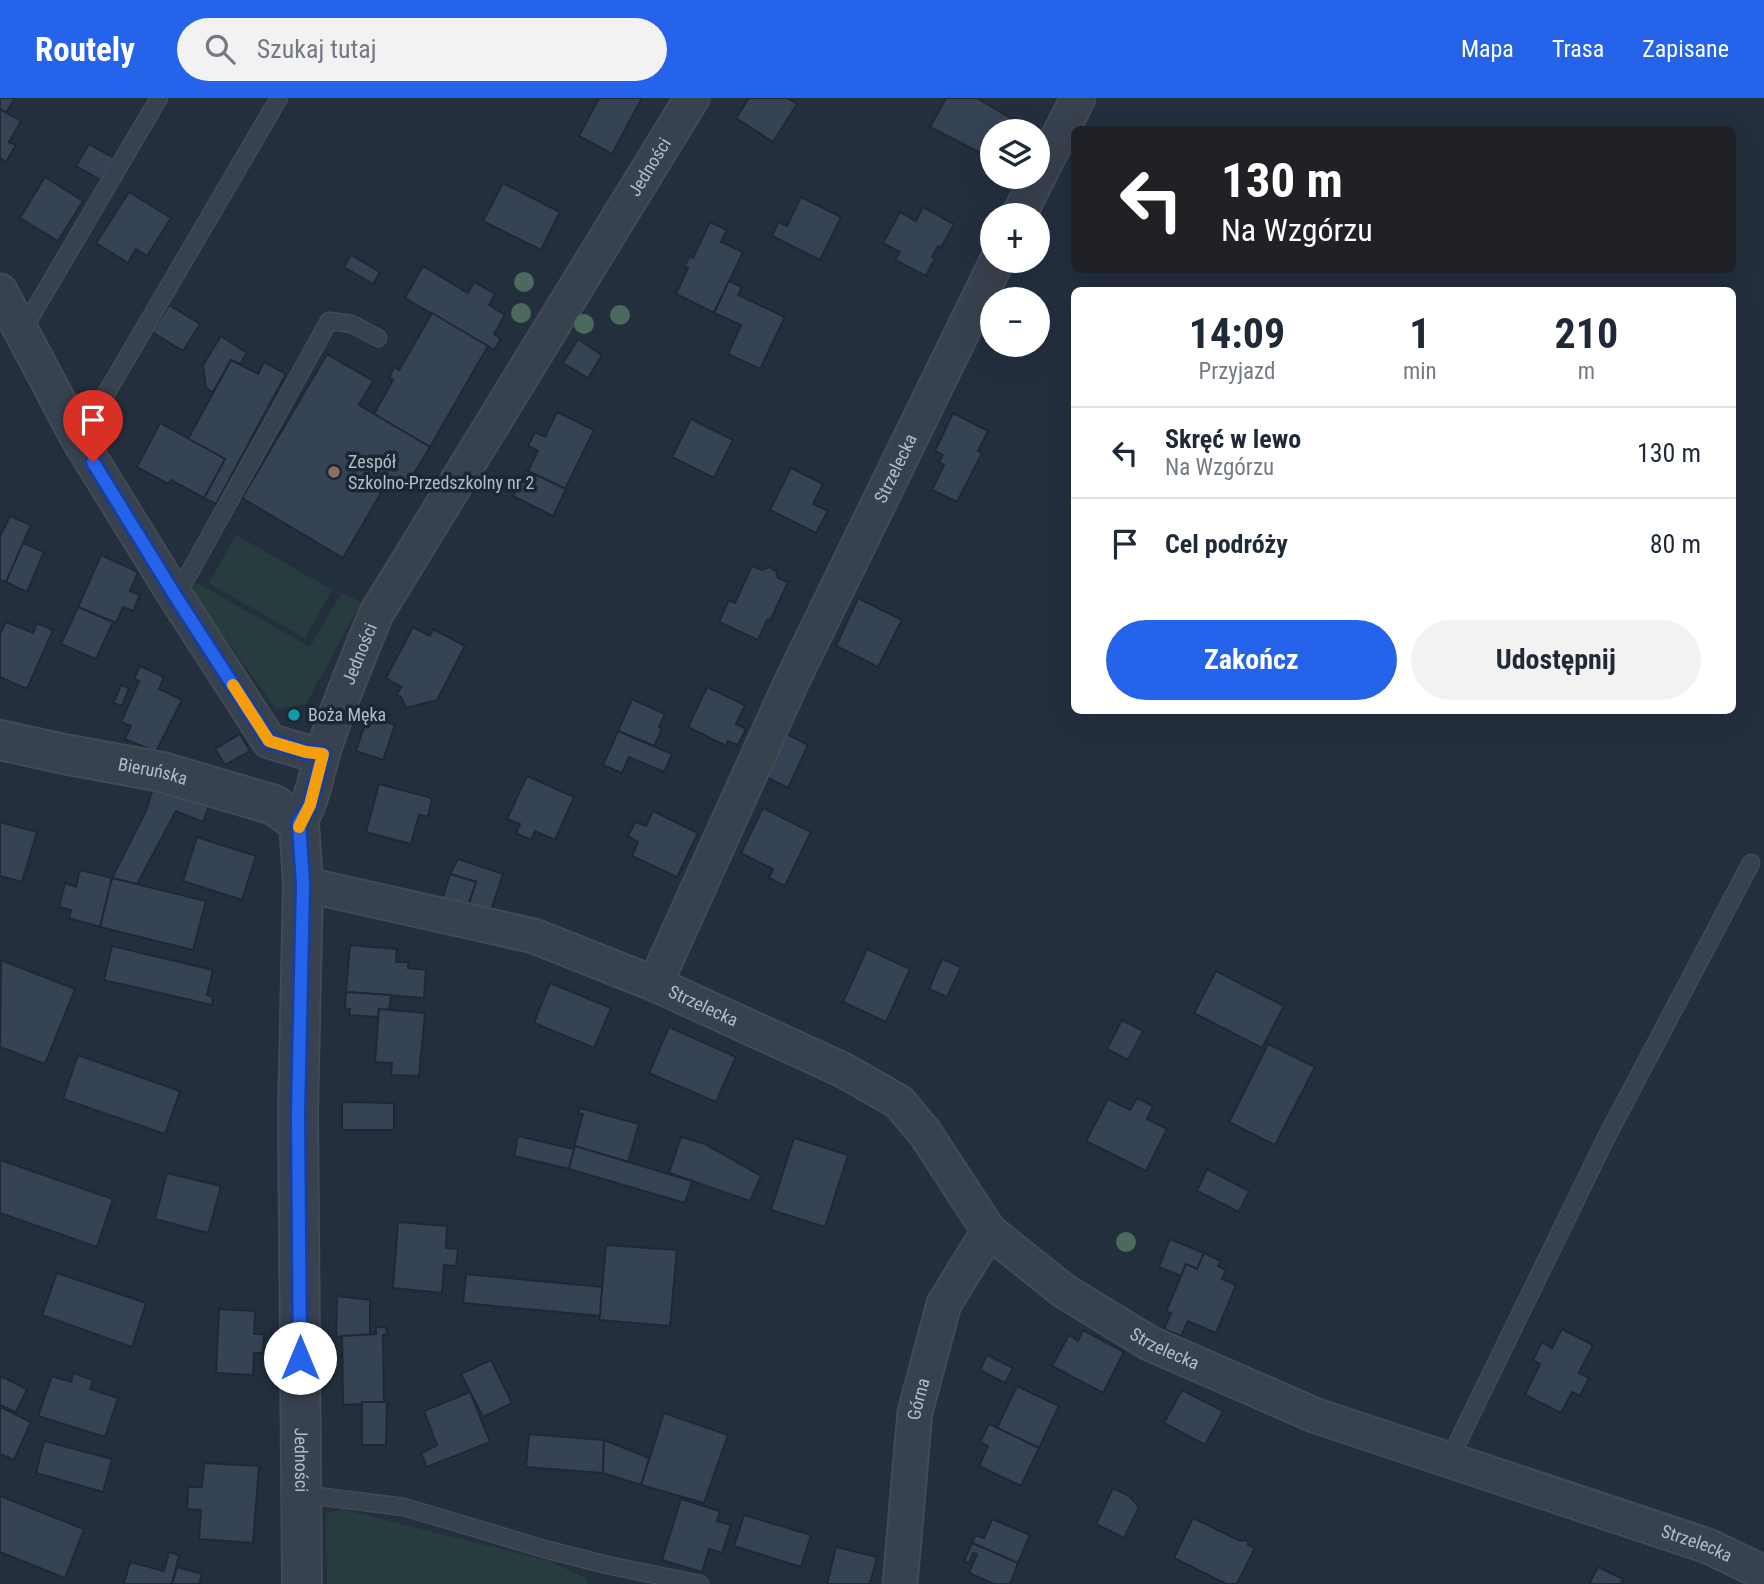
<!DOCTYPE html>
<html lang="pl">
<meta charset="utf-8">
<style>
body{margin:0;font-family:"Roboto Condensed",sans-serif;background:#f2f2f3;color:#1f2937;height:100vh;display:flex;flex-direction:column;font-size:26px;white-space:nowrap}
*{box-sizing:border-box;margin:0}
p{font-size:23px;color:#747a83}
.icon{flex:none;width:38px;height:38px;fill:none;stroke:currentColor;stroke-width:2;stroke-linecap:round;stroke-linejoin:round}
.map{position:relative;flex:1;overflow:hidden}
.panel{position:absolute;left:1071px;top:189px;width:665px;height:427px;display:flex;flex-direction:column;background:#fff;border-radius:10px;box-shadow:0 7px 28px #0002}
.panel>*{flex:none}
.guide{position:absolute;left:1071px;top:28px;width:665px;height:147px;border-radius:10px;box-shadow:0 7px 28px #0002;background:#202124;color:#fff;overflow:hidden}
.buttons{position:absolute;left:980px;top:21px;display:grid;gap:14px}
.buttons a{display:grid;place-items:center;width:70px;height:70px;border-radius:50%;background:#fff;box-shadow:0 7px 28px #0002;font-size:35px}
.pin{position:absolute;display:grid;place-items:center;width:60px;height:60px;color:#fff;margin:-72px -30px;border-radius:50% 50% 50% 0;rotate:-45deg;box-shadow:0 0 7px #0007}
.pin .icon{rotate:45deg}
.me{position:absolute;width:77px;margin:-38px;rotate:0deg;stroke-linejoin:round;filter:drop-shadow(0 0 5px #0008)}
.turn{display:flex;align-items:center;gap:24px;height:147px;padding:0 35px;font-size:32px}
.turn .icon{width:91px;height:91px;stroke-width:2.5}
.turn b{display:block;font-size:49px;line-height:60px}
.eta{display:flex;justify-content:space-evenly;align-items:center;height:119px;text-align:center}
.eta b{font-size:42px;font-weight:700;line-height:49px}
.primary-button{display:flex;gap:14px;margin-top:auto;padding:14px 35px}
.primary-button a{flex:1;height:80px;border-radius:42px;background:#2563eb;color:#fff;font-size:28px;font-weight:700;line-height:80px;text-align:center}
.primary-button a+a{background:#f2f2f3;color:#1f2937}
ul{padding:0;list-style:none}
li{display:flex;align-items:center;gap:21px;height:91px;padding:0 35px;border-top:2px solid #e0e1e3}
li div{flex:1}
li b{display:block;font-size:26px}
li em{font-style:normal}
header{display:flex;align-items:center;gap:42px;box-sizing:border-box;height:98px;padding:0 35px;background:#2563eb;color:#fff}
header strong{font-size:33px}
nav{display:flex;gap:38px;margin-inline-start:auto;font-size:24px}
.search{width:490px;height:63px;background:#f2f2f3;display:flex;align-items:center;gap:18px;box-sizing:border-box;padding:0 24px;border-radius:38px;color:#747a83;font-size:26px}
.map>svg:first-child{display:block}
.green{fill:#263c3f}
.building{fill:#364354;stroke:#1f2835;stroke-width:2}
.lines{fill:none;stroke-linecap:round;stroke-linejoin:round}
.service-casing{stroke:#414a57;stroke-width:19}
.minor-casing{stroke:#414a57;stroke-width:37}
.tertiary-casing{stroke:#414a57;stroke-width:42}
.service{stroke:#38414e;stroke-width:16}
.minor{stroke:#38414e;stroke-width:33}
.tertiary{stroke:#38414e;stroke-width:38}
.tree{fill:#4b6a5d}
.route-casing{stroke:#184099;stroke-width:18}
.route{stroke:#2563eb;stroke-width:12}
.slow{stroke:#f59e0b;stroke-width:12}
.education-dot{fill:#8d6e63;stroke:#1d2633;stroke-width:2.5}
.culture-dot{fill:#0f9aa8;stroke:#1d2633;stroke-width:2.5}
.labels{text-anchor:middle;stroke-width:7;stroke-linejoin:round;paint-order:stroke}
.street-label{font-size:18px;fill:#b4bcc9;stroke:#1d2633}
.poi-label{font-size:18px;fill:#b4bcc9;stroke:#1d2633;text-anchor:start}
</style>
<header>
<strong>Routely</strong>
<div class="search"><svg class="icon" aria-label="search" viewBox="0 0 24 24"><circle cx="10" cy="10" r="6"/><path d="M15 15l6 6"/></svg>Szukaj tutaj</div>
<nav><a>Mapa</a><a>Trasa</a><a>Zapisane</a></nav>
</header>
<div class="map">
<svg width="1764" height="1486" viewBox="0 0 1764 1486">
<rect width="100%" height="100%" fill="#242f3e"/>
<g class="green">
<path d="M236,437L332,492L305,540L209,485Z"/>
<path d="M197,485L310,549L342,495L361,504L306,606L276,611L191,493Z"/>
<path d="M341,1411L549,1463L584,1479L589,1486H327L326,1416Z"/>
</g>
<g class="building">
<path d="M0,0H15L6,15L0,11Z"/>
<path d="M599,0H642L612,56L579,38Z"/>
<path d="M749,0H787L797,6L773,44L736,20Z"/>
<path d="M946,0H977L1019,25L1015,33H992V61L930,29Z"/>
<path d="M0,11L21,23L9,44L16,47L6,64L0,60Z"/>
<path d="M89,46L114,60L101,82L76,68Z"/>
<path d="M45,79L83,103L58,143L20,120Z"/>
<path d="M503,85L560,114L541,152L483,123Z"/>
<path d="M129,94L171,120L147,158L136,151L128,165L96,145Z"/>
<path d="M801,99L841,119L820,162L772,138L778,124L787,128Z"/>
<path d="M923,109L954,126L941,150L938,148L932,159L935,160L926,178L895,162L900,154L883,145L900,114L916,123Z"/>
<path d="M710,124L727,132L721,144L743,154L714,215L676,196L688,170L684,169L690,158L693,160Z"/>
<path d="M351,157L380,174L373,186L344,169Z"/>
<path d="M423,168L468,195L474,184L495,196L489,207L505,217L494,236L501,241L494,252L405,200Z"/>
<path d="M729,183L742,189L738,197L785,219L760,271L728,256L741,227L714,215Z"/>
<path d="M169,207L200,226L183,253L152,234Z"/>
<path d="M432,215L488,248L430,349L374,316L393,282L389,280L394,269L399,272Z"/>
<path d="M221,238L247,255L240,266L231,262L213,294L206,290L203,267Z"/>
<path d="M578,241L602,257L588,280L563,265Z"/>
<path d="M327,256L373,283L359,307L430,349L404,392L388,383L343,460L242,400Z"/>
<path d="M231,262L258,276L264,264L286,276L216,406L204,400L225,361L188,341Z"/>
<path d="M557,314L594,332L565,391L528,373L538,353L528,348L535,334L545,339Z"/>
<path d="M953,315L988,333L978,353L982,355L957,404L932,392L944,367L939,364L943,357L935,353Z"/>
<path d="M691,321L733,342L714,380L672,359Z"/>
<path d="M160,325L225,361L204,400L171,382L168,386L137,369Z"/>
<path d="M791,370L823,386L813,406L828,413L816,435L770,412Z"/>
<path d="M526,372L566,391L553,418L513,398Z"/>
<path d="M10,418L31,427L6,484L0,482V438Z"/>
<path d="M23,445L44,454L27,494L6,484Z"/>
<path d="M101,457L138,474L130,493L140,497L133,513L123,509L116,525L78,509Z"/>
<path d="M752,468L762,472L769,469L776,473L778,480L788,484L770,523L767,522L758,542L719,524L729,502L735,505Z"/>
<path d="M858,500L902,522L878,569L836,548Z"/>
<path d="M78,509L113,524L96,561L61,546Z"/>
<path d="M6,524L33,535L37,525L53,532L27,591L0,579V536Z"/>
<path d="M413,529L430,538L433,531L465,548L437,602L406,610L401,599L397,597L401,589L386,580Z"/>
<path d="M140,568L164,579L159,591L182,602L156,654L125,641L131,628L121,624L139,583L134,581Z"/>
<path d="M121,587L129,590L122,608L113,605Z"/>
<path d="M707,589L745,607L736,626L746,631L738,647L728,643L726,648L688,629Z"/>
<path d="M632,601L665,616L659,629L662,631L654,648L618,633Z"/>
<path d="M368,617L395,627L383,662L356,653Z"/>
<path d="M618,633L672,656L664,674L629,659L622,675L603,667Z"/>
<path d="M240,636L250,653L225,667L215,651Z"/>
<path d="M787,636L808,647L788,690L766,679Z"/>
<path d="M527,678L574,699L555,742L535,733L531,742L516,735L520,726L507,721Z"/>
<path d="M156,681L212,699L203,724L176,713L137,786L112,780L146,713Z"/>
<path d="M379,686L432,700L428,719L419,717L411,746L366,734Z"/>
<path d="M763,710L811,734L785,788L769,780L773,771L741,755Z"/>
<path d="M653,713L698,735L677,779L632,758L638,744L628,738L635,724L646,728Z"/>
<path d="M0,724L37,734L22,784L0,778Z"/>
<path d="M197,739L256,758L242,802L183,783Z"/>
<path d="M458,761L503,776L491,812L468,808L476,784L450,776Z"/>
<path d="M80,772L112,780L100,829L69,820L71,812L59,809L65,785L76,789Z"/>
<path d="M450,776L476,784L465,817L440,809Z"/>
<path d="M112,780L206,803L193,852L100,829Z"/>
<path d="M350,847L397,851L396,864H408V870L426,872L424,900L346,894Z"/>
<path d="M112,848L213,872L207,897L213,899L212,907L104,882Z"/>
<path d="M867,851L910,871L886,924L843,904Z"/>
<path d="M942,861L961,869L947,899L929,891Z"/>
<path d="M1,862L75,891L45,966L0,949Z"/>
<path d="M1216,873L1284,908L1262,950L1194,915Z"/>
<path d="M550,885L611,910L594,950L534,925Z"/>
<path d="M346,894L391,897L389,912L379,911L378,919L349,917L350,911H345Z"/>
<path d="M379,911L425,915L419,978L391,977L392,965L375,964Z"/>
<path d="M1122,922L1143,933L1128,962L1107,951Z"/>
<path d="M669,929L736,959L716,1004L649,975Z"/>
<path d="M1268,946L1315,969L1275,1047L1229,1024Z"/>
<path d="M78,957L180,993L165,1036L63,1001Z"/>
<path d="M1137,1000L1153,1008L1147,1021L1167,1031L1146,1073L1086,1043L1108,1001L1130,1012Z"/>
<path d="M342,1004L394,1005V1032H342Z"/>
<path d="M580,1010L639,1026L628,1064L574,1049L583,1016L578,1015Z"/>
<path d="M518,1038L574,1051L569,1071L514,1058Z"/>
<path d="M681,1039L705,1046L761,1078L750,1103L669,1075Z"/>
<path d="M794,1040L848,1057L825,1129L771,1112Z"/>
<path d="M575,1048L692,1083L685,1105L569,1071Z"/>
<path d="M0,1062L113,1101L97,1149L0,1115Z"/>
<path d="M1207,1071L1249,1093L1239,1114L1197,1093Z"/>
<path d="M167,1075L221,1088L208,1135L155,1121Z"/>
<path d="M398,1124L447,1128L446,1150L458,1151L456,1168L444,1167L442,1195L393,1190Z"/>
<path d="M1170,1141L1204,1155L1197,1171L1186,1166L1181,1178L1159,1169Z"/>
<path d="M606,1147L677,1152L670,1228L599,1222Z"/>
<path d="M1204,1155L1221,1163L1218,1168L1226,1172L1222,1181L1236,1187L1216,1235L1188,1223L1181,1238L1164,1231L1171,1215L1166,1214L1186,1166L1197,1171Z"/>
<path d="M57,1175L146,1205L132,1249L42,1217Z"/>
<path d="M466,1176L602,1189L600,1218L463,1205Z"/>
<path d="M337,1198L370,1202V1237L336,1239Z"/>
<path d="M219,1211L255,1213L254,1236H264L263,1255H254L253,1277L216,1275Z"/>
<path d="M376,1229H386L387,1236L383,1237L384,1304L343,1307L342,1238L376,1236Z"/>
<path d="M1562,1231L1593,1247L1579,1275L1589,1280L1580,1298L1572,1294L1561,1315L1525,1297L1540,1266L1533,1262L1542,1244L1552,1250Z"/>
<path d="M1083,1232L1124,1254L1103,1295L1052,1268L1069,1237L1078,1243Z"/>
<path d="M987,1257L1013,1270L1005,1285L980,1272Z"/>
<path d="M491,1262L512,1305L483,1319L461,1276Z"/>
<path d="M73,1275L93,1282L90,1291L118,1300L105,1339L38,1318L52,1278L71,1284Z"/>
<path d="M0,1278L27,1291L16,1314L0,1307Z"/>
<path d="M1017,1288L1059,1308L1039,1350L997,1330Z"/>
<path d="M1182,1292L1223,1313L1205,1347L1164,1325Z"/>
<path d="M470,1294L490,1344L427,1369L421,1355L437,1347L424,1313Z"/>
<path d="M362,1304H387L386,1347H362Z"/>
<path d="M0,1309L31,1324L14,1362L0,1356Z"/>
<path d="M664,1315L728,1337L704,1405L641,1387Z"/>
<path d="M989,1326L1039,1350L1021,1388L979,1368L988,1348L980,1344Z"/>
<path d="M529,1336L604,1342L603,1375L526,1369Z"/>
<path d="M604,1342L649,1360L641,1387L603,1375Z"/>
<path d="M44,1343L112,1361L103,1394L36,1375Z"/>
<path d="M204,1365L259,1368L253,1445L199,1441L201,1412L187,1411L188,1389H202Z"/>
<path d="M1113,1390L1129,1398L1139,1409L1124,1440L1096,1426Z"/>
<path d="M0,1398L84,1431L65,1480L0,1454Z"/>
<path d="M681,1401L720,1413L717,1423L731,1427L722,1455L709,1451L702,1474L662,1462Z"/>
<path d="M744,1417L811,1437L801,1469L734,1448Z"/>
<path d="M1193,1420L1238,1442L1248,1443V1447L1255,1450L1237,1486H1226L1174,1460Z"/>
<path d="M992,1421L1030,1437L1018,1465L972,1445L975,1437L984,1440Z"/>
<path d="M972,1445L1018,1465L1010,1486H994L969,1475L977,1456L973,1455L969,1465L964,1463Z"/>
<path d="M836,1449L877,1459L870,1486H827Z"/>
<path d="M169,1454L179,1457L172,1486H124L130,1464L164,1473Z"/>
<path d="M177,1469L202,1476L199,1486H172Z"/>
<path d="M1598,1469L1623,1481L1621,1486H1589Z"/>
</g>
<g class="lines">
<defs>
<g id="service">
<path d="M21,235L159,0"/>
<path d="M79,342L279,0"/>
<path d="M176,499L329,223L352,226L378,240"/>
<path d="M1449,1362L1606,1040L1751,765"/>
<path d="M301,1396L404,1409L548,1452L607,1467L700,1486"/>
</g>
<g id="minor">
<path d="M1019,117L1078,0"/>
<path d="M0,193L79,342L176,499L269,643L306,654L322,656"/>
<path id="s1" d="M299,725C314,700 316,675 325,648C340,603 358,560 376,516L692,0"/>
<path id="s2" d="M303,786L534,838L655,886L843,972L899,1004L925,1035L989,1133L1064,1193L1149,1245L1314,1317L1708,1448L1764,1475"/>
<path id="s3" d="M655,886L792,583L997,163"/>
<path id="s4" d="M900,1486L915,1314L944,1206L989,1133"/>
</g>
<g id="tertiary">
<path id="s5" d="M0,642L64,656L162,674L274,707L299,725L303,786L298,1015L302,1486"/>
</g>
</defs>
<use href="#service" class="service-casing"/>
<use href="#minor" class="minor-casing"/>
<use href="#tertiary" class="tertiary-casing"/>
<use href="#service" class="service"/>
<use href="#minor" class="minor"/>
<use href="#tertiary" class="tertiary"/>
</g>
<g class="tree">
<circle cx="524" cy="184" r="10"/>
<circle cx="521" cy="215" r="10"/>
<circle cx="620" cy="217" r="10"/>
<circle cx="584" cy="226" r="10"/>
<circle cx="1126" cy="1144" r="10"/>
</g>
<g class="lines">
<defs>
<path id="route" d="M93,364L176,499L269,643L306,654L323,656L310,707L299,725L303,786L298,1016L300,1260"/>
</defs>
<use href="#route" class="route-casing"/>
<use href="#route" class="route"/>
<path class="slow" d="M233,587L269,643L306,654L323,656L310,707L299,729"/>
</g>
<circle class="education-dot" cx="334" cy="374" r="7"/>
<circle class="culture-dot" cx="294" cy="617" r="7"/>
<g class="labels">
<g class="street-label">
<text dy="6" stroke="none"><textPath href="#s1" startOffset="747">Jedności</textPath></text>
<text dy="6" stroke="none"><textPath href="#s3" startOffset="569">Strzelecka</textPath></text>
<text dy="6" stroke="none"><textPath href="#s1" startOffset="180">Jedności</textPath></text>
<text dy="6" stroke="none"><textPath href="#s5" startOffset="156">Bieruńska</textPath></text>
<text dy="6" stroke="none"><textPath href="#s2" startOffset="420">Strzelecka</textPath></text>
<text dy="6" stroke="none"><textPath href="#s2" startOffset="1008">Strzelecka</textPath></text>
<text dy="6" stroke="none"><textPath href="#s4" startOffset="186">Górna</textPath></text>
<text dy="6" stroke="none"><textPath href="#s5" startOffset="950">Jedności</textPath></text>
<text dy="6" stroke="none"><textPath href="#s2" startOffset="1575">Strzelecka</textPath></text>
</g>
<g class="poi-label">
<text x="348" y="370">Zespół<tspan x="348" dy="21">Szkolno-Przedszkolny nr 2</tspan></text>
<text x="308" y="623">Boża Męka</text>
</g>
</g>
</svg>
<div class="buttons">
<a><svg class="icon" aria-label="layers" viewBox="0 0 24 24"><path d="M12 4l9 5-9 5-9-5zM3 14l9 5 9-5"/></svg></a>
<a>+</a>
<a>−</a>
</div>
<div class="pin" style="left:93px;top:364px;background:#d93025"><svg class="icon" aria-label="arrive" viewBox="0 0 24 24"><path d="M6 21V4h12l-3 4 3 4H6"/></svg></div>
<svg class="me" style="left:300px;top:1260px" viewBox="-20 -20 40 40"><circle r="19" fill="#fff"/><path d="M0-13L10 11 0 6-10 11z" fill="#2563eb"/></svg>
<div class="guide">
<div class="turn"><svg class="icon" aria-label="left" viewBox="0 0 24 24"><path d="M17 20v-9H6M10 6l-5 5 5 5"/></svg><div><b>130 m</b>Na Wzgórzu</div></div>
</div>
<section class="panel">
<div class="eta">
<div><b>14:09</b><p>Przyjazd</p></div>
<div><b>1</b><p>min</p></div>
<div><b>210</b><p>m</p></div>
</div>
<ul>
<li><svg class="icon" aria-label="left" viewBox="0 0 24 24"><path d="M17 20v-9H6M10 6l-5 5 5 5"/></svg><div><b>Skręć w lewo</b><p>Na Wzgórzu</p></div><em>130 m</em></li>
<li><svg class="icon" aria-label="arrive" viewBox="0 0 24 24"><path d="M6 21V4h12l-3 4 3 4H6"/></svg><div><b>Cel podróży</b></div><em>80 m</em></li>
</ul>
<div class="primary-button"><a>Zakończ</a><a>Udostępnij</a></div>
</section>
</div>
